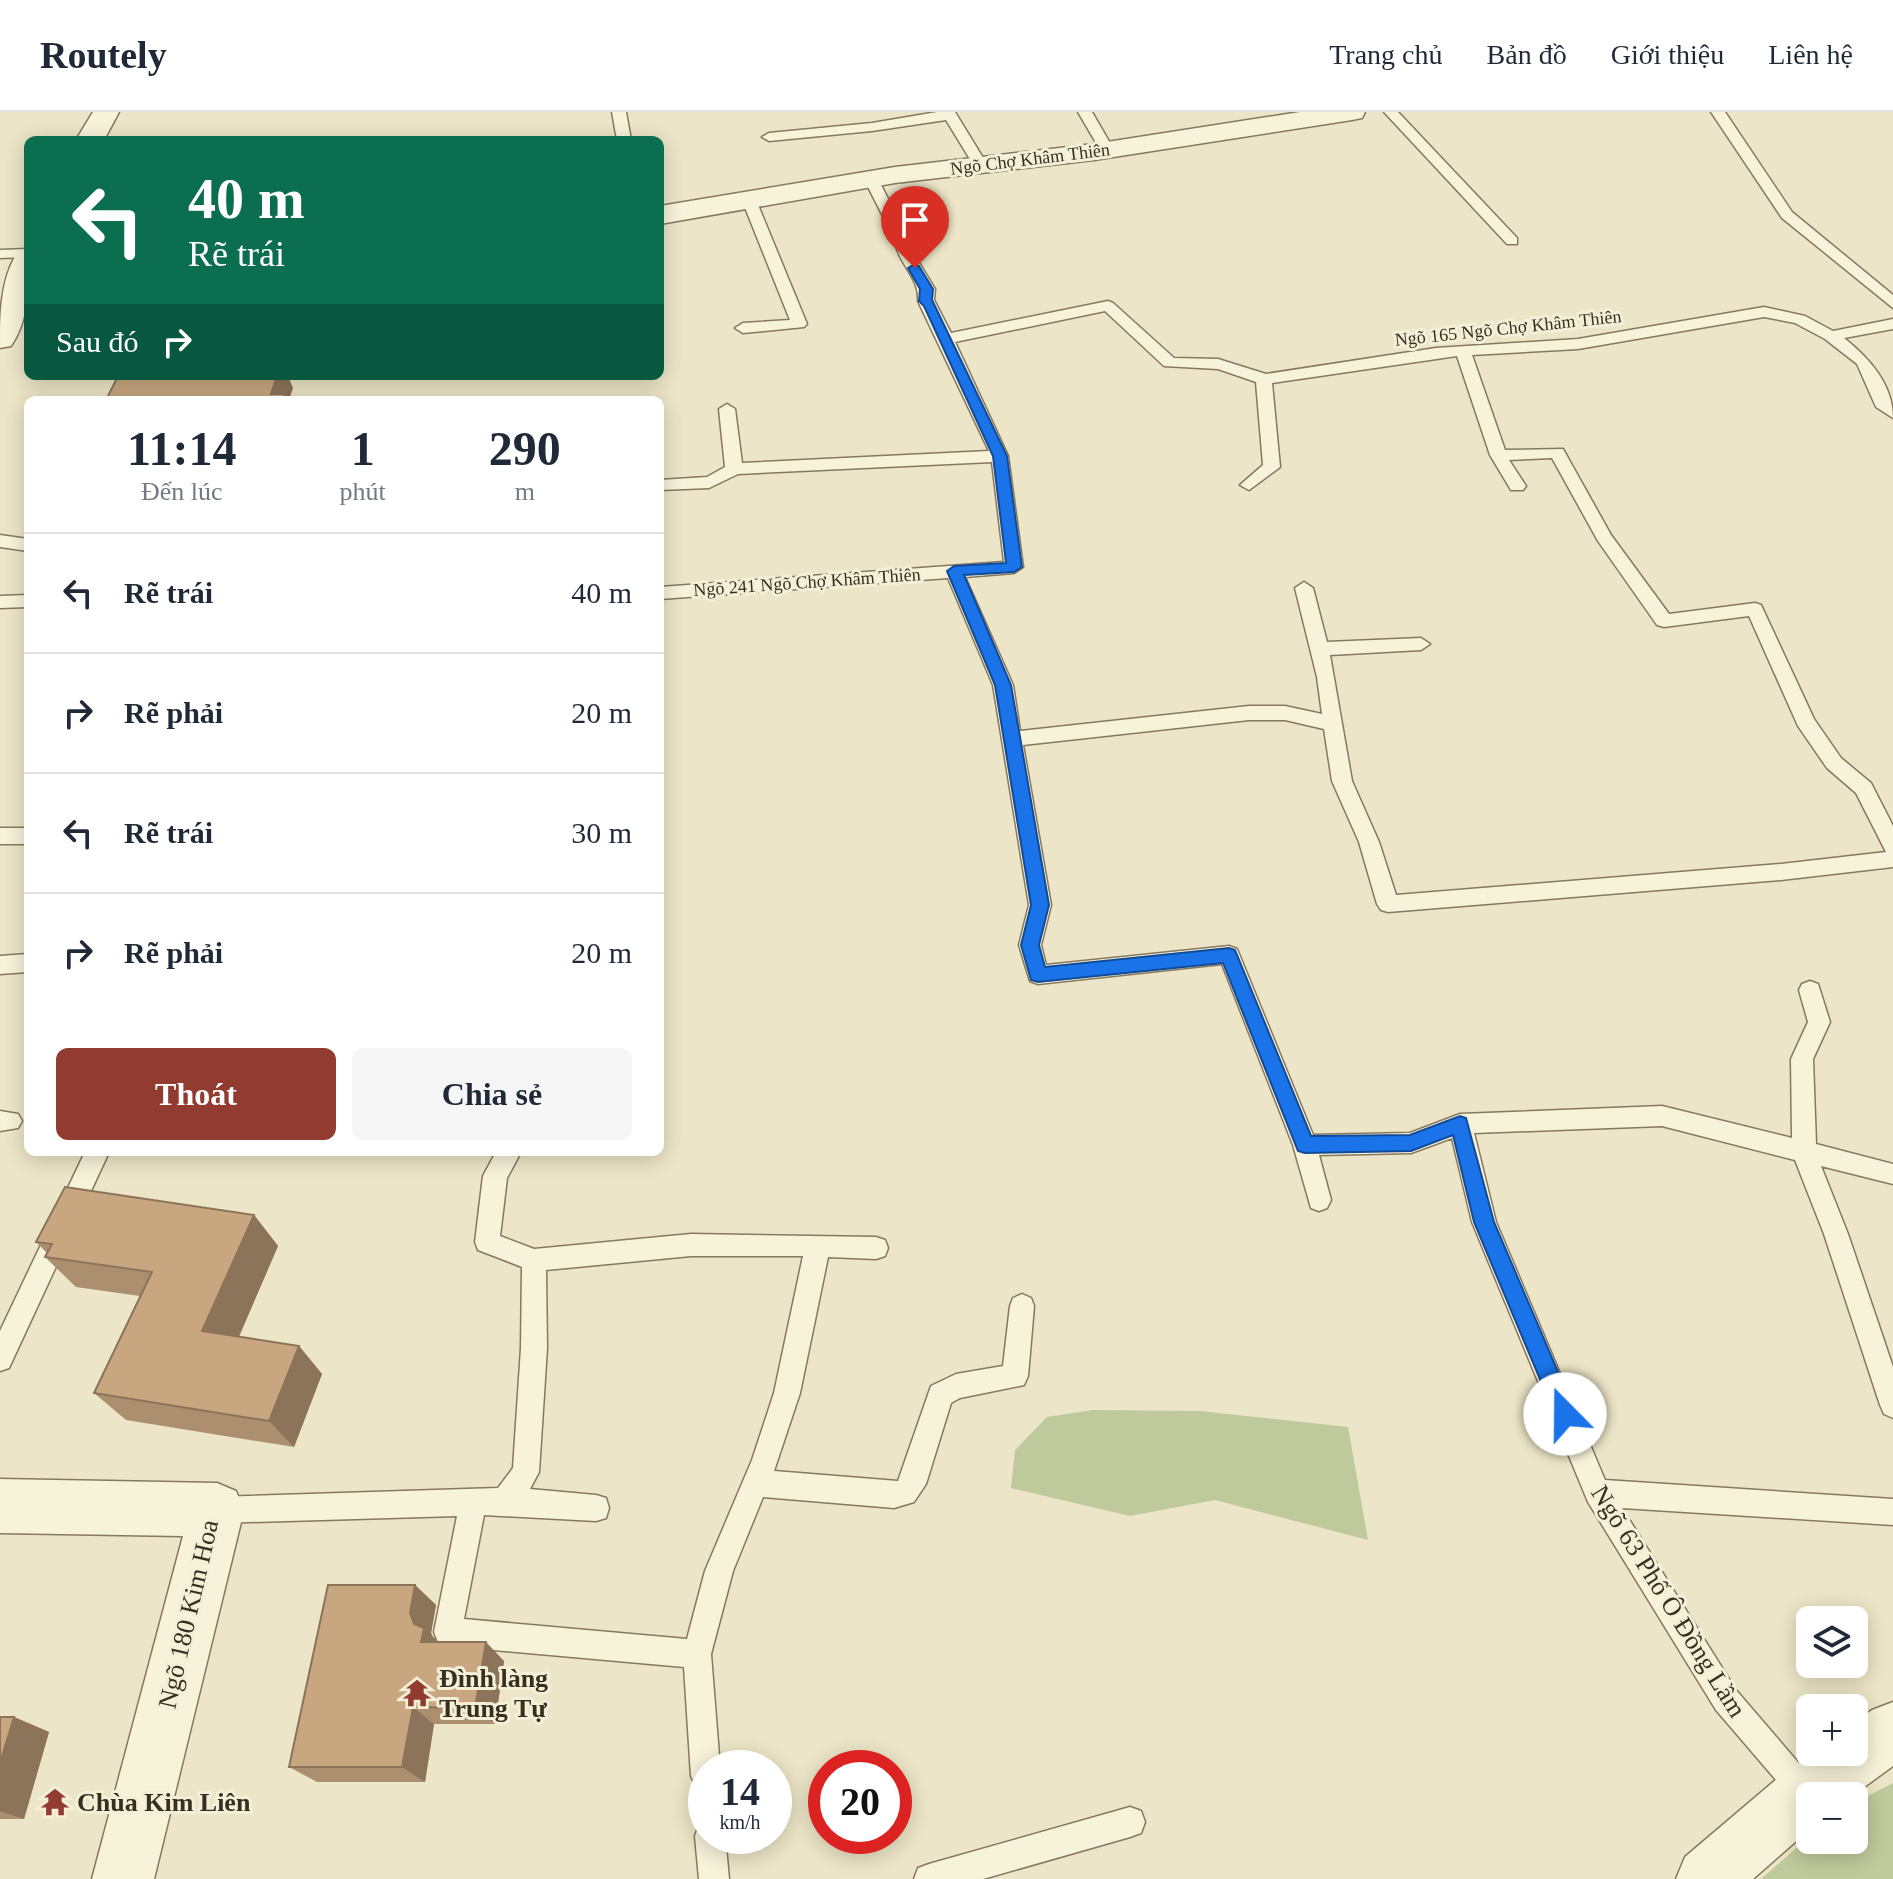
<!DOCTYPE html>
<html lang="vi">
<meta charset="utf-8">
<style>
body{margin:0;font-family:"Times New Roman",serif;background:#f6f6f7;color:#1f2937;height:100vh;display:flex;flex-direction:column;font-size:30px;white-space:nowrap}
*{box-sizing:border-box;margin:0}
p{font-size:26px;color:#747a83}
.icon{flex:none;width:44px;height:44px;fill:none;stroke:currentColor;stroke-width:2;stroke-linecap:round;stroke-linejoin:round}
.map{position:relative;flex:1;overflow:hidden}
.side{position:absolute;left:24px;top:284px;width:640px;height:760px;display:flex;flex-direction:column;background:#fff;border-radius:12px;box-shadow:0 4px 20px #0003}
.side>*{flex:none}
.hud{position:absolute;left:24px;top:24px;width:640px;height:244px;border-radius:12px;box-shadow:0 4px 20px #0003;background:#0b6e4f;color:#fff;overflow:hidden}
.fabs{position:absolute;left:1796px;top:1494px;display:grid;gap:16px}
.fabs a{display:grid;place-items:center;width:72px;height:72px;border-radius:12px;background:#fff;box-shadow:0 4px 20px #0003;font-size:40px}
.speed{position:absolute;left:688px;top:1638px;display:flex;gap:16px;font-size:40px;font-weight:700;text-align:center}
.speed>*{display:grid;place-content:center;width:104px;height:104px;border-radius:50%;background:#fff;box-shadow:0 4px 20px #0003;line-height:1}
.speed small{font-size:20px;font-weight:400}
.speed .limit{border:12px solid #d22;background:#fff;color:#111}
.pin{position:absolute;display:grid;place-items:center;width:68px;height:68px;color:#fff;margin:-82px -34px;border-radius:50% 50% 50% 0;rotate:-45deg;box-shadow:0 0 8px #0007}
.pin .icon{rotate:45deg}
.me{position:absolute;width:88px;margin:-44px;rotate:338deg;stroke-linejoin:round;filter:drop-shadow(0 0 6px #0008)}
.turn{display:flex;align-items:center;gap:28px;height:168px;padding:0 32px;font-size:36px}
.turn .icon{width:104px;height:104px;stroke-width:2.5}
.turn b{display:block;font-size:56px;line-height:68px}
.then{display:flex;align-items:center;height:76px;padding:0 32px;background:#0003;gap:16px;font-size:30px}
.eta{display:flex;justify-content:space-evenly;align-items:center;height:136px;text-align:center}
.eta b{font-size:48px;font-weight:800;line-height:56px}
.action{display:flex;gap:16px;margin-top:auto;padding:16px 32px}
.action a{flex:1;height:92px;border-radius:12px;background:#923b31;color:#fff;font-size:32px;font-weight:800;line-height:92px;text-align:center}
.action a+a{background:#f6f6f7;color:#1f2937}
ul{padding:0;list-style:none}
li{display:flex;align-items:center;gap:24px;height:120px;padding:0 32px;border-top:2px solid #e0e1e3}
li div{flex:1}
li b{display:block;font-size:30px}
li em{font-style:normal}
header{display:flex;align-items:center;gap:48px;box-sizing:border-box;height:112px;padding:0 40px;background:#fff;border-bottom:2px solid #e0e1e3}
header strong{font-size:38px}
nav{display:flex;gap:44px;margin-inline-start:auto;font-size:28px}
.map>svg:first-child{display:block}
.green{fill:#bfca9c}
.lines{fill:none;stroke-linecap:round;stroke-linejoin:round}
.lane-casing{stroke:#87785e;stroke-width:3}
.street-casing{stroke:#87785e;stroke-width:3}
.lane{fill:#f7f2da;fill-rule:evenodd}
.street{fill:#f7f2da;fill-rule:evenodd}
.wall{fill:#ac8f6e}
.shaded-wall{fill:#8c745a}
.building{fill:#c8a680;stroke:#8c745a;stroke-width:2}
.route{fill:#1a73e8;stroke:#114b97;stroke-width:2}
.labels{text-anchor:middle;stroke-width:6;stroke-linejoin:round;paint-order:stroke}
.far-street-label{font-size:18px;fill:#382f20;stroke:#f4efd7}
.near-street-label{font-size:26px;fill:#382f20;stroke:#f4efd7}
.near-poi-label{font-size:26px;font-weight:bold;fill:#382f20;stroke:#f4efd7;text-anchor:start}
</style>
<header>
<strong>Routely</strong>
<nav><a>Trang chủ</a><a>Bản đồ</a><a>Giới thiệu</a><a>Liên hệ</a></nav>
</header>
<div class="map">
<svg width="1893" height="1767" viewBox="0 0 1893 1767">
<rect width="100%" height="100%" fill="#ece5c7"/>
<g class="green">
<path d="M1092,1298L1200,1299L1348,1315L1368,1428L1215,1388L1130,1404L1011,1376L1015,1338L1047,1305Z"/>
<path d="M1893,1671V1767H1761L1810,1724V1728H1854V1691Z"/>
</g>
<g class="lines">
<defs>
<g id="lane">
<path d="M612,0H626L631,28H617Z"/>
<path d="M937,0H955L988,54L986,57H976L946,8L872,19L769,29L762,25L769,21L872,11Z"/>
<path d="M1078,0H1092L1114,38L1112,41H1102Z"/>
<path d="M1384,0H1398L1517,126V132H1507Z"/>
<path d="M1711,0H1725L1792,100L1893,183V196L1782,106Z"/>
<path d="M871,63L878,67L909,128L910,136L935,177L934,188L951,221L1108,189L1113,191L1174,246L1218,247L1266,262L1436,236L1578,227L1764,195L1805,204L1833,219L1893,207V217L1844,226C1869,246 1893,272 1893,306L1876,295L1857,252L1825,227L1795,211L1764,205L1578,237L1472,243L1505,338L1563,337L1611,423L1669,502L1755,491L1761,493L1814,607L1841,646L1871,671L1893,714V755L1781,768L1388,800L1381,798L1377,792L1359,730L1332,669L1324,617L1285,608H1249L1023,633L1051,793L1041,833L1046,853L1229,834L1237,837L1313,1023L1410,1021L1460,1002L1662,994L1792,1026L1791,947L1808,910L1799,878L1802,872L1810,869L1818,872L1830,910L1813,947L1816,1032L1893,1052V1072L1821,1054L1848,1122L1893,1255V1306L1884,1302L1880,1293L1824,1122L1795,1048L1662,1014L1474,1021L1496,1110L1605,1368L1893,1387V1413L1622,1396L1736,1578L1814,1669L1819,1679L1817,1684H1810V1691L1804,1694L1794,1689L1716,1598L1588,1390L1472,1110L1452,1026L1411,1041L1319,1043L1331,1088L1327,1096L1319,1099L1311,1096L1293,1033L1222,852L1038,872L1030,869L1019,833L1029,793L993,573L948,466L660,487V475L1004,450L992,350L738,362L709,376L660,378V368L707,365L725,355L719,297L727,292L735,297L742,351L989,339L918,189C920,165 897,151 895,128L864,67ZM1105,199L1164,254L1218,257L1256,270L1263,353L1240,373L1249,378L1280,355L1272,271L1457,244L1490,343L1511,378H1523L1526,374L1509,348L1552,346L1598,429L1657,513L1664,515L1749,504L1798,614L1827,656L1856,681L1886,740L1781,752L1396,783L1379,730L1352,669L1330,543L1421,538L1430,532L1421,526L1327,530L1313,476L1304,470L1295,476L1317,565L1322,602L1285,594H1249L1020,619L1013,573L965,465L1014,461L1023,455L1008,344L955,230Z"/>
<path d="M749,84L756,88L807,212L804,215L743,221L735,216L743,211L790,208L742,88Z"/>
<path d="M28,137V145L0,146V138Z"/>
<path d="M0,423L28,427V439L0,435Z"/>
<path d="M28,483V495L0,496V484Z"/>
<rect x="0" y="716" width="28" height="16"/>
<path d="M28,842V860L0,862V844Z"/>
<path d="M0,999L18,1002L22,1009L18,1016L0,1019Z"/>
<path d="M85,1040H109L9,1256L0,1259V1219Z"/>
<path d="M496,1040H521L507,1066L500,1124L534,1137L691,1122L876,1125L885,1128L888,1136L885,1144L876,1147L828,1145L800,1281L774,1359L898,1369L931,1274L956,1262L1003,1254L1010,1194L1013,1186L1022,1182L1031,1186L1034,1194L1028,1264L1024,1273L960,1286L951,1291L926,1372L914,1390L894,1396L763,1385L733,1459L711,1542L720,1656H706V1679L696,1674L691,1664L684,1555L448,1534L438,1530L434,1520L457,1404L217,1411L207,1408L204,1398L207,1388L217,1385L498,1376L513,1356L521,1236L522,1155L478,1138L475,1130L483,1064ZM691,1144H803L774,1281L752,1348L705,1459L687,1527L464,1507L484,1403L596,1409L606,1406L609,1396L606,1386L596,1383L530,1377L539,1360L547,1236L546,1158Z"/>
<path d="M1130,1695L1141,1699L1145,1710L1141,1721L1130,1725L983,1767H914L918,1756L929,1752Z"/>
<path d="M706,1711V1724H725L729,1767H699L695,1724L699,1713Z"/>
</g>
<g id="street">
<path d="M93,0H119L104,28H76Z"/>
<path d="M1300,0H1365L1362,6L1352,8L1094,48L895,71L660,112V94L895,55L1094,32Z"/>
<path d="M28,138C28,171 31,205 11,234L0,236C0,203 0,169 17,141Z"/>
<path d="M0,1367L217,1371L236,1379L244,1398L154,1767H92L183,1424L0,1421Z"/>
<path d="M1893,1590V1654L1852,1684H1810V1717L1753,1767H1676L1685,1745L1785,1660L1813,1640H1854V1611L1872,1598Z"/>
</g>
</defs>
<use href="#lane" class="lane-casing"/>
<use href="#street" class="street-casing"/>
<use href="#lane" class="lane"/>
<use href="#street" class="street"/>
</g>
<g class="wall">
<path d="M254,1103L278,1134L239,1225L299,1234L322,1262L294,1335L126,1308L94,1281L140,1184L76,1175L45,1145L47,1141L36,1130Z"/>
<path d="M415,1473L436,1493L431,1521L433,1525L439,1530L504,1549L495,1612H434L425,1670H317L289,1655Z"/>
<path d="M0,1605H14L49,1620L24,1707H0Z"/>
</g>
<g class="shaded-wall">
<path d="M277,264H288L293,276L289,288H274L271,282Z"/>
<path d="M254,1103L278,1134L229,1247L202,1219Z"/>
<path d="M299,1234L322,1262L294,1335L269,1309Z"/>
<path d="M415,1473L436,1493L431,1521L433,1525L444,1536L421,1530L410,1501Z"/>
<path d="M486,1530L504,1549L495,1612L475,1596Z"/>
<path d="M413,1595L434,1612L425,1670L402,1655Z"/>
<path d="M14,1605L49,1620L24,1707L0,1699V1651Z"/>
</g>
<g class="building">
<path d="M118,264H277L271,282H285L282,288H106Z"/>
<path d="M65,1075L254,1103L202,1219L299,1234L269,1309L94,1281L152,1160L45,1145L52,1132L36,1130Z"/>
<path d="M328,1473H415L410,1501L414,1512L424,1516L421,1530H486L475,1596L413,1595L402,1655H289Z"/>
<path d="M0,1605H14L0,1651Z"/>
</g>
<path class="route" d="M915,152L919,154L933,177L932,188L1007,344L1022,455L1014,460L964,463L1011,573L1049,793L1039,833L1045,855L1229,836L1235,838L1311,1024L1410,1023L1460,1004L1466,1006L1494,1110L1576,1302L1573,1310L1565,1313L1558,1310L1474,1110L1453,1023L1411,1039L1305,1041L1298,1039L1223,851L1038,870L1031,868L1021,833L1031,793L995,573L947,459L954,454L1006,451L993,344L924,194L919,189L920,177L908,156Z"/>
<defs>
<symbol id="temple-bare" viewBox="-9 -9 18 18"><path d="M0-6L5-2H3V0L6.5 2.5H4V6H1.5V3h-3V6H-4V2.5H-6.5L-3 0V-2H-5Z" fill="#923b31" stroke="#f4efd7" stroke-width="2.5" paint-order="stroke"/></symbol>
</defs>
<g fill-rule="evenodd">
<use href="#temple-bare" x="397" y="1561" width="40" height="40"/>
<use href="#temple-bare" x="35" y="1670" width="40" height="40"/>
</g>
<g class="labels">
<g class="far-street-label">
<text transform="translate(1030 47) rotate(-7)" y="6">Ngõ Chợ Khâm Thiên</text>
<text transform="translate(1508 216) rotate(-6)" y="6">Ngõ 165 Ngõ Chợ Khâm Thiên</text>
<text transform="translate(807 470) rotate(-4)" y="6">Ngõ 241 Ngõ Chợ Khâm Thiên</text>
</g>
<g class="near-street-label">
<text transform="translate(1669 1489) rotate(58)" y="9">Ngõ 63 Phố Ô Đồng Lầm</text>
<text transform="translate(188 1502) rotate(-77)" y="9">Ngõ 180 Kim Hoa</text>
</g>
<g class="near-poi-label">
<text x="439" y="1575">Đình làng<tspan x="439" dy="30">Trung Tự</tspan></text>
<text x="77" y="1699">Chùa Kim Liên</text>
</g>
</g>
</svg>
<div class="fabs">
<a><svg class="icon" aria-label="layers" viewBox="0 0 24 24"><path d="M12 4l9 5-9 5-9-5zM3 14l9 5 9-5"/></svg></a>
<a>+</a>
<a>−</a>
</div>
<div class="speed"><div>14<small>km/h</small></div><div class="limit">20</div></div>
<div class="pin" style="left:915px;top:156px;background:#d93025"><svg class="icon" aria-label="arrive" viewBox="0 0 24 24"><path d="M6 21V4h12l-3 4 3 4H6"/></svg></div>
<svg class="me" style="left:1565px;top:1302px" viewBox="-20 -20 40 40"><circle r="19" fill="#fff"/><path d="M0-13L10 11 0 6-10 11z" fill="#1a73e8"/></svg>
<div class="hud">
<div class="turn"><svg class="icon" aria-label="left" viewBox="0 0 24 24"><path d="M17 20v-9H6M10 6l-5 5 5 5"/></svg><div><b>40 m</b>Rẽ trái</div></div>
<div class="then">Sau đó<svg class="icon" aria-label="right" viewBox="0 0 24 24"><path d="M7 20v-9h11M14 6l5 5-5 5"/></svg></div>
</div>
<section class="side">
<div class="eta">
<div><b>11:14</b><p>Đến lúc</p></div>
<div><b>1</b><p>phút</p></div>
<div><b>290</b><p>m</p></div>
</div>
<ul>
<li><svg class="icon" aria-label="left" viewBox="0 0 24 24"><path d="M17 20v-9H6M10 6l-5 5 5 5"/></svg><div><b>Rẽ trái</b></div><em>40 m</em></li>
<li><svg class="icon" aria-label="right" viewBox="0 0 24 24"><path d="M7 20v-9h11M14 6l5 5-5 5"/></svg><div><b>Rẽ phải</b></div><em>20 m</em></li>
<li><svg class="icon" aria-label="left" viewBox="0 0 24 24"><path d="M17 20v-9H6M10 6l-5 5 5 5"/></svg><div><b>Rẽ trái</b></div><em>30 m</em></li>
<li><svg class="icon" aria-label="right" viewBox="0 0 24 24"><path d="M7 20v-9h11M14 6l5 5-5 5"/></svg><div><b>Rẽ phải</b></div><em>20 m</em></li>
</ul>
<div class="action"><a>Thoát</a><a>Chia sẻ</a></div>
</section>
</div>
